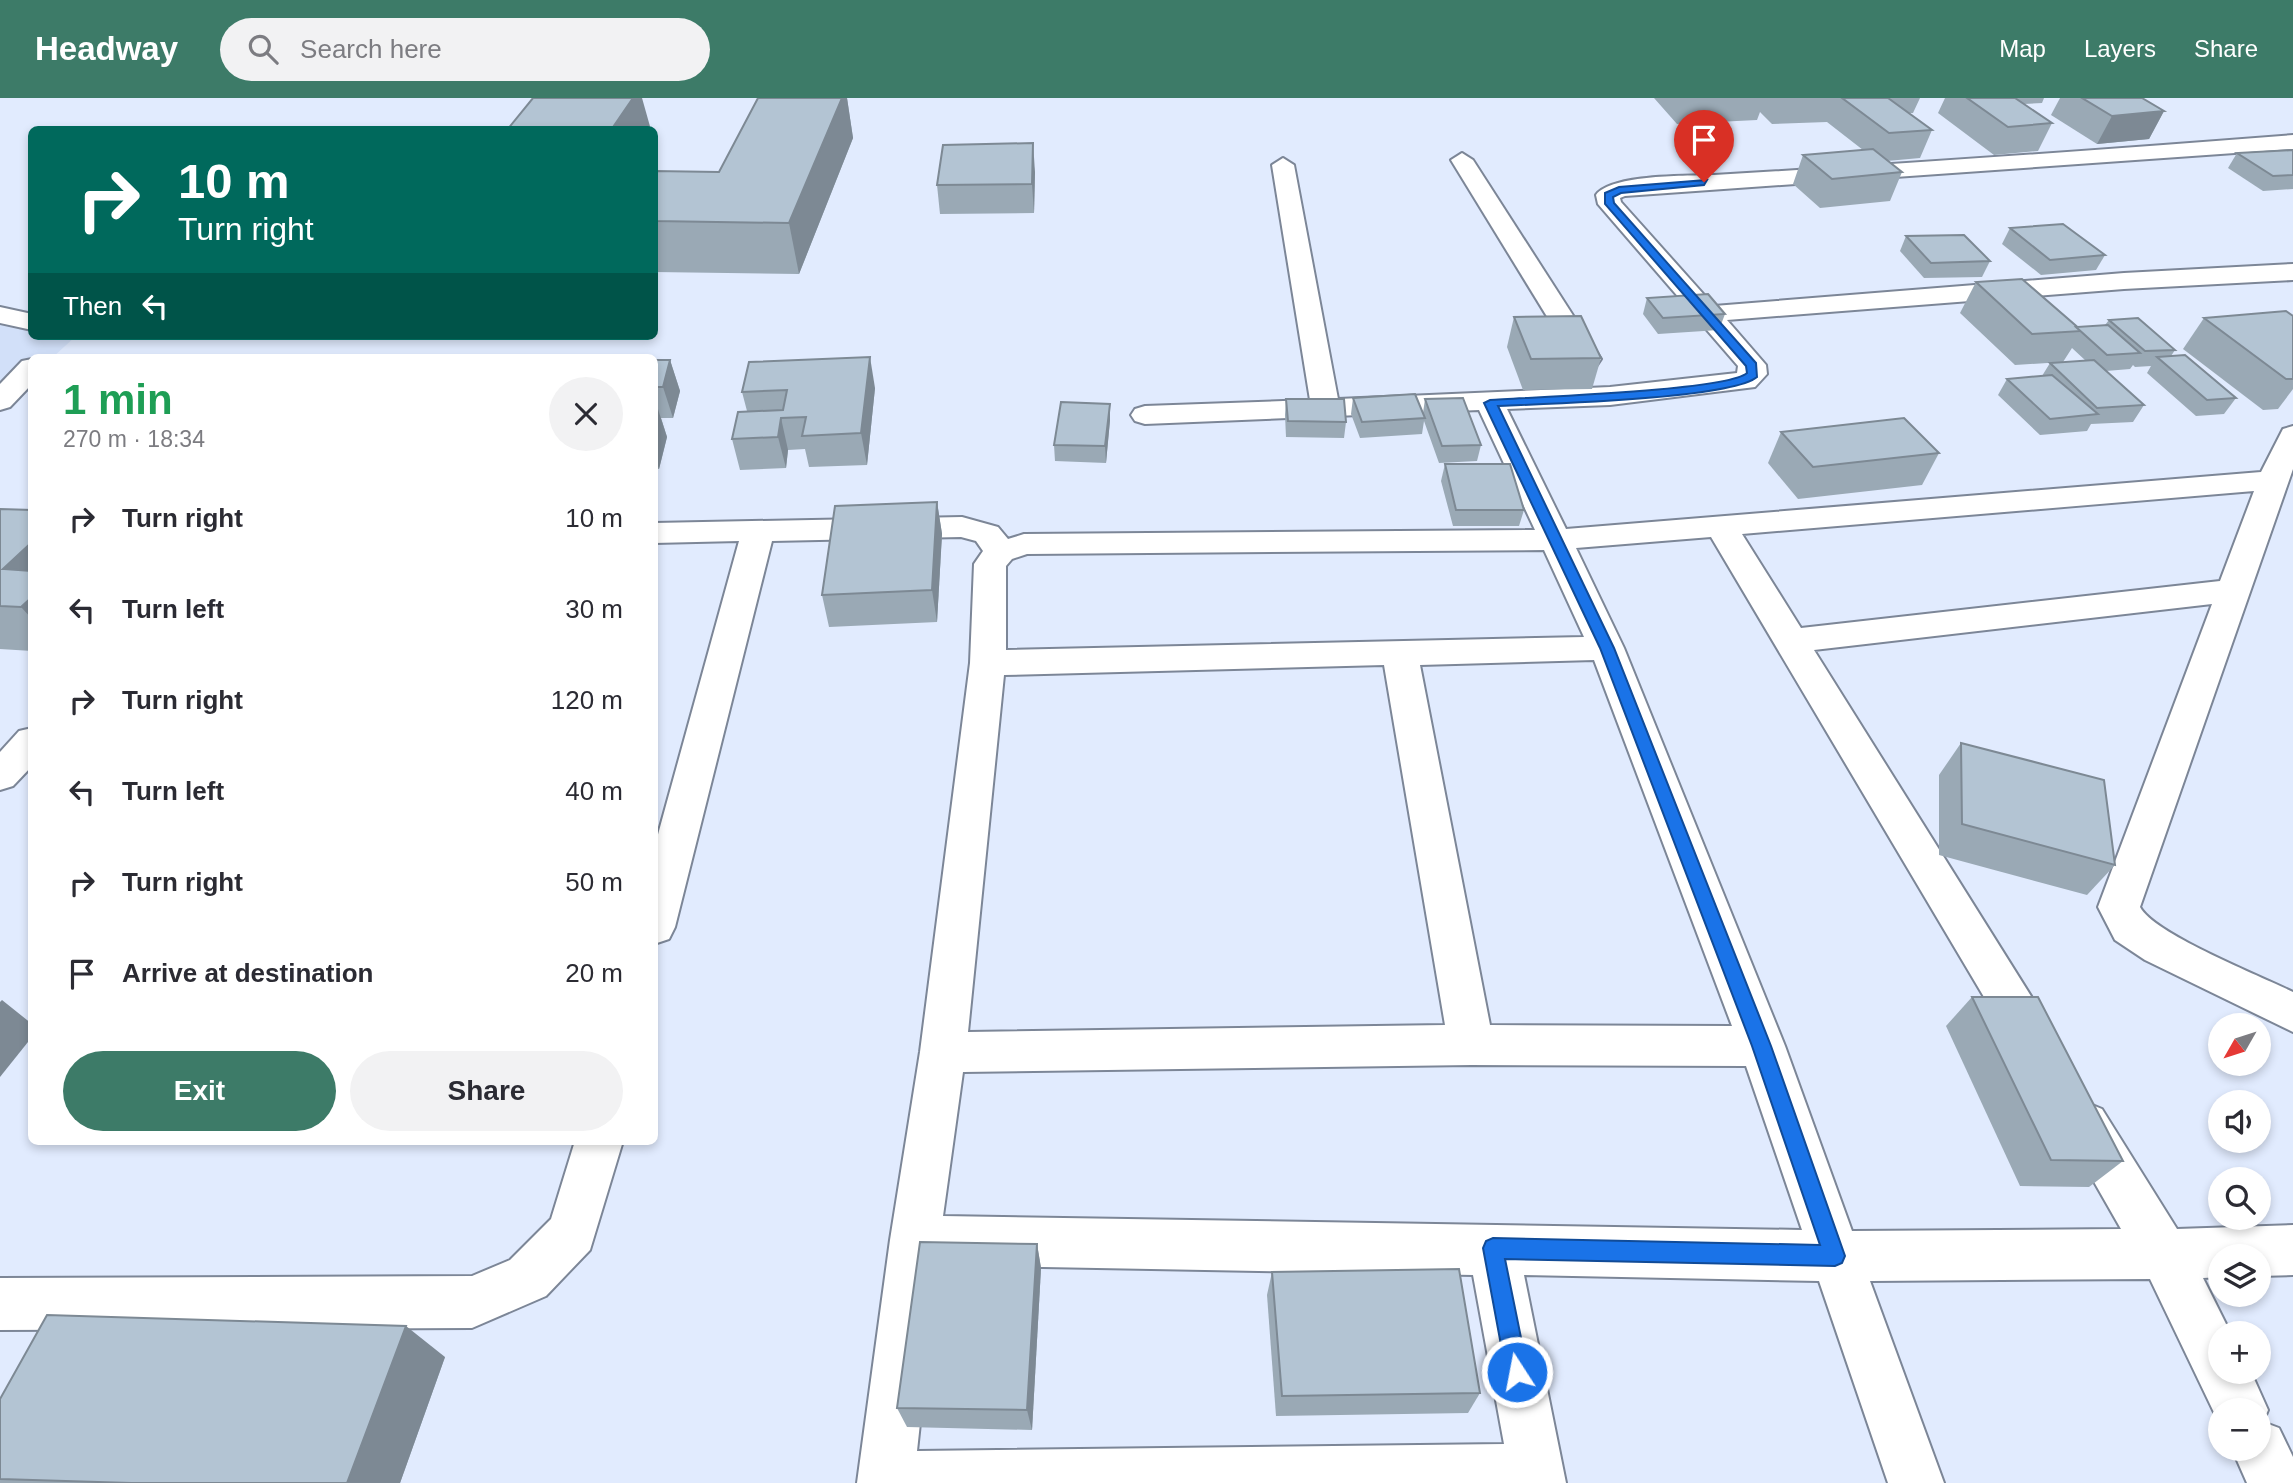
<!DOCTYPE html>
<meta charset="utf-8">
<style>
body{margin:0;font-family:Arial,sans-serif;background:#f2f2f3;color:#2b2b33;height:100vh;display:flex;flex-direction:column;font-size:26px;white-space:nowrap}
*{box-sizing:border-box;margin:0}
p{font-size:23px;color:#7c7c81}
.icon{flex:none;width:38px;height:38px;fill:none;stroke:currentColor;stroke-width:2;stroke-linecap:round;stroke-linejoin:round}
.map{position:relative;flex:1;overflow:hidden}
.panel{position:absolute;left:28px;top:256px;width:630px;height:791px;display:flex;flex-direction:column;background:#fff;border-radius:10px;box-shadow:0 4px 10px #0003}
.panel>*{flex:none}
.banner{position:absolute;left:28px;top:28px;width:630px;height:214px;border-radius:10px;box-shadow:0 4px 10px #0003;background:#00695c;color:#fff;overflow:hidden}
.needle{width:46px;rotate:231deg}
.buttons{position:absolute;left:2208px;top:915px;display:grid;gap:14px}
.buttons a{display:grid;place-items:center;width:63px;height:63px;border-radius:50%;background:#fff;box-shadow:0 4px 10px #0003;font-size:35px}
.pin{position:absolute;display:grid;place-items:center;width:60px;height:60px;color:#fff;margin:-72px -30px;border-radius:50% 50% 50% 0;rotate:-45deg;box-shadow:0 0 7px #0007}
.pin .icon{rotate:45deg}
.me{position:absolute;width:77px;margin:-38px;rotate:349deg;stroke-linejoin:round;filter:drop-shadow(0 0 5px #0008)}
.turn{display:flex;align-items:center;gap:24px;height:147px;padding:0 35px;font-size:32px}
.turn .icon{width:91px;height:91px;stroke-width:2.5}
.turn b{display:block;font-size:49px;line-height:60px}
.then{display:flex;align-items:center;height:66px;padding:0 35px;background:#0003;gap:14px;font-size:26px}
.round{display:grid;place-items:center;flex:none;width:74px;height:74px;border-radius:37px;background:#f2f2f3}
.overview{display:flex;align-items:center;justify-content:space-between;height:119px;padding:0 35px}
h1{font-size:42px;font-weight:800;line-height:52px;color:#1e9e55}
.primary-button{display:flex;gap:14px;margin-top:auto;padding:14px 35px}
.primary-button a{flex:1;height:80px;border-radius:42px;background:#3d7b68;color:#fff;font-size:28px;font-weight:800;line-height:80px;text-align:center}
.primary-button a+a{background:#f2f2f3;color:#2b2b33}
ul{padding:0;list-style:none}
li{display:flex;align-items:center;gap:21px;height:91px;padding:0 35px}
li div{flex:1}
li b{display:block;font-size:26px}
li em{font-style:normal}
header{display:flex;align-items:center;gap:42px;box-sizing:border-box;height:98px;padding:0 35px;background:#3d7b68;color:#fff}
header strong{font-size:33px}
nav{display:flex;gap:38px;margin-inline-start:auto;font-size:24px}
.search{width:490px;height:63px;background:#f2f2f3;display:flex;align-items:center;gap:18px;box-sizing:border-box;padding:0 24px;border-radius:38px;color:#7c7c81;font-size:26px}
.map>svg:first-child{display:block}
.built{fill:#d2e0f9}
.lines{fill:none;stroke-linecap:round;stroke-linejoin:round}
.minor-casing{stroke:#7c8697;stroke-width:4}
.minor{fill:#fff;fill-rule:evenodd}
.wall{fill:#9aa9b5}
.shaded-wall{fill:#7d8994}
.building{fill:#b3c4d3;stroke:#7d8994;stroke-width:2}
.route{fill:#1a73e8;stroke:#114b97;stroke-width:2}
</style>
<header>
<strong>Headway</strong>
<div class="search"><svg class="icon" aria-label="search" viewBox="0 0 24 24"><circle cx="10" cy="10" r="6"/><path d="M15 15l6 6"/></svg>Search here</div>
<nav><a>Map</a><a>Layers</a><a>Share</a></nav>
</header>
<div class="map">
<svg width="2293" height="1385" viewBox="0 0 2293 1385">
<rect width="100%" height="100%" fill="#e1ebfe"/>
<path class="built" d="M0,211L31,212L32,238H76L53,259H32L31,278L0,306Z"/>
<g class="lines">
<defs>
<g id="minor">
<path d="M2293,37V51L1625,98L1620,100L1621,104L1714,208L2124,175L2293,166V182L2124,191L1727,222L1766,267L1767,276L1755,289L1610,307L1507,311L1566,431L2261,374L2283,331L2293,328V371L2140,809C2154,836 2261,878 2293,894V934L2145,862L2115,842L2098,809L2212,506L1814,552L2051,930L2057,944L2051,958L2035,964L2019,958L1711,439L1576,450L1624,550L1785,948L1852,1133L2121,1131L2061,1026L2068,1011L2085,1004L2102,1011L2177,1131L2293,1127V1177L2259,1178V1158H2221V1179L2203,1180L2231,1236H2221V1274H2251L2268,1312L2263,1324L2279,1330L2293,1359V1385H2247L2232,1351H2259V1312H2221V1329L2150,1181L1870,1183L1944,1385H1888L1819,1183L1524,1177L1566,1385H857L890,1142L920,954L970,565L974,466L983,453L976,443L961,439L772,443L675,829L669,841L654,846V751L739,443L654,445V425L962,419L998,429L1008,441L1024,436L1535,432L1479,312L1145,326L1135,323L1131,317L1135,311L1145,308L1310,302L1272,67L1283,60L1294,67L1338,301L1610,289L1737,275L1738,268L1598,106L1596,97C1611,76 1689,78 1714,77C1907,66 2100,52 2293,37ZM2254,393L2220,483L1801,530L1742,436ZM1544,452L1584,539L1006,552V468L1012,461L1027,456ZM1594,562L1732,928L1490,927L1420,567ZM1384,567L1445,927L968,934L1004,577ZM1471,967L1746,968L1802,1132L943,1118L963,974ZM937,1167L1473,1177L1504,1346L917,1353Z"/>
<path d="M1462,55L1473,62L1601,261L1597,267H1577L1573,261L1451,62Z"/>
<path d="M0,209L32,216V232L0,225Z"/>
<path d="M32,261V286L10,309L0,312V286L22,263Z"/>
<path d="M32,630V668L13,688L0,692V654L19,633Z"/>
<path d="M575,1043H623L590,1152L546,1198L472,1230L0,1232V1180L472,1178L510,1162L551,1121Z"/>
</g>
</defs>
<use href="#minor" class="minor-casing"/>
<use href="#minor" class="minor"/>
</g>
<g class="wall">
<path d="M758,0H847L853,40L799,176L654,174V73L719,74Z"/>
<path d="M1654,0H1920L1913,15H1909L1932,32L1920,60L1887,63L1902,74L1890,103L1820,110L1793,86L1803,57L1863,52L1827,24L1772,26L1760,14L1757,22L1677,26Z"/>
<path d="M1945,0H2044L2042,5L2024,6L2052,25L2038,53L1994,57L1938,15Z"/>
<path d="M2060,0H2142L2164,13L2149,41L2097,46L2051,17Z"/>
<path d="M2293,52V91L2263,93L2228,70L2237,55Z"/>
<path d="M1035,74L1034,115L940,116L937,87Z"/>
<path d="M2010,130L2105,157L2096,172L2041,177L2002,146Z"/>
<path d="M1906,138L1990,163L1982,179L1924,180L1900,153Z"/>
<path d="M1976,184L2076,229L2105,227L2109,222L2175,252L2171,258L2236,300L2224,316L2196,318L2147,275L2151,268L2135,269L2133,267L2130,271L2106,273L2144,307L2133,324L2091,326L2087,333L2040,337L1998,297L2007,281L2042,278L2050,265L2086,263L2072,250L2063,264L2015,267L1960,215Z"/>
<path d="M1647,200L1725,216L1719,232L1658,236L1643,216Z"/>
<path d="M2293,218V291L2278,311L2263,312L2183,251L2204,220Z"/>
<path d="M1514,219L1601,260L1592,291L1523,292L1507,249Z"/>
<path d="M654,262H670L680,293L673,320H661L667,339L659,371H654Z"/>
<path d="M749,264L875,290L867,367L809,369L805,351L788,352L786,370L740,372L732,341L747,313L742,294Z"/>
<path d="M1353,300L1423,315L1425,301L1481,347L1477,363L1439,365L1424,323L1422,336L1360,340L1351,316Z"/>
<path d="M1286,301L1346,324L1344,340L1286,339L1285,317Z"/>
<path d="M1110,306V322L1106,365L1055,363L1054,347Z"/>
<path d="M1781,334L1939,355L1922,387L1798,401L1768,365Z"/>
<path d="M1445,366L1524,412L1519,428H1453L1441,383Z"/>
<path d="M937,404L942,436L937,524L829,529L822,497Z"/>
<path d="M0,411L32,412V553L0,551Z"/>
<path d="M1961,645L2115,767L2087,797L1939,757V677Z"/>
<path d="M1972,899L2123,1063L2089,1089L2020,1088L1946,928Z"/>
<path d="M1037,1146L1041,1170L1032,1332L907,1329L897,1310Z"/>
<path d="M1272,1174L1480,1295L1468,1315L1276,1318L1267,1197Z"/>
<path d="M445,1259L400,1385H0V1301Z"/>
</g>
<g class="shaded-wall">
<path d="M633,0H642L651,32H611Z"/>
<path d="M842,0H847L853,40L799,176L789,125Z"/>
<path d="M2164,13L2149,41L2097,46L2112,18Z"/>
<path d="M1033,45L1035,74L1034,115L1032,86Z"/>
<path d="M870,259L875,290L867,367L861,335Z"/>
<path d="M670,262L680,293L673,320L663,289Z"/>
<path d="M1110,306V322L1106,365L1105,348Z"/>
<path d="M657,308L667,339L659,371L654,359V316Z"/>
<path d="M781,320L788,352L786,370L778,339Z"/>
<path d="M937,404L942,436L937,524L932,492Z"/>
<path d="M30,444L32,445V521L21,509L3,471Z"/>
<path d="M2,902L32,926V939L0,979V904Z"/>
<path d="M1037,1146L1041,1170L1032,1332L1027,1312Z"/>
<path d="M406,1228L445,1259L400,1385H347Z"/>
</g>
<g class="building">
<path d="M533,0H633L611,32H507Z"/>
<path d="M758,0H842L789,125L654,123V73L719,74Z"/>
<path d="M1842,0H1888L1932,32L1889,35Z"/>
<path d="M1967,0H2015L2052,25L2008,29Z"/>
<path d="M2082,0H2142L2164,13L2112,18Z"/>
<path d="M1033,45L1032,86L937,87L943,47Z"/>
<path d="M1873,51L1902,74L1832,81L1803,57Z"/>
<path d="M2293,52V77L2273,78L2237,55Z"/>
<path d="M2063,126L2105,157L2050,162L2010,130Z"/>
<path d="M1964,137L1990,163L1931,165L1906,138Z"/>
<path d="M2022,181L2082,233L2032,236L1976,184Z"/>
<path d="M1708,196L1725,216L1663,220L1647,200Z"/>
<path d="M2286,213L2293,218V281H2286L2204,220Z"/>
<path d="M1581,218L1601,260L1531,261L1514,219Z"/>
<path d="M2138,220L2175,252L2145,253L2109,222Z"/>
<path d="M2108,227L2140,255L2107,257L2076,229Z"/>
<path d="M2185,257L2236,300L2207,302L2157,259Z"/>
<path d="M870,259L861,335L802,338L806,319L781,320L778,339L732,341L738,314L783,312L787,292L742,294L749,264Z"/>
<path d="M654,262H670L663,289H654Z"/>
<path d="M2094,262L2144,307L2097,310L2050,265Z"/>
<path d="M2052,277L2098,316L2050,321L2007,281Z"/>
<path d="M1415,296L1425,320L1362,324L1353,300Z"/>
<path d="M1463,300L1481,347L1442,348L1425,301Z"/>
<path d="M1286,301H1344L1346,324L1288,323Z"/>
<path d="M1061,304L1110,306L1105,348L1054,347Z"/>
<path d="M1904,320L1939,355L1813,369L1781,334Z"/>
<path d="M1445,366H1510L1524,412H1456Z"/>
<path d="M937,404L932,492L822,497L835,408Z"/>
<path d="M0,411L32,412V444L3,471L32,473V499L21,509L0,508Z"/>
<path d="M1961,645L2104,682L2115,767L1962,726Z"/>
<path d="M1972,899H2038L2123,1063L2051,1062Z"/>
<path d="M920,1144L1037,1146L1027,1312L897,1310Z"/>
<path d="M1459,1171L1480,1295L1282,1298L1272,1174Z"/>
<path d="M47,1217L406,1228L347,1385H131L0,1381V1301Z"/>
</g>
<path class="route" d="M1707,82L1704,87L1621,95L1613,99L1614,105L1756,265L1757,279C1731,301 1542,306 1498,308L1614,550L1771,948L1845,1158L1842,1165L1835,1168L1505,1161L1528,1274L1525,1282L1517,1285L1510,1282L1506,1274L1483,1150L1486,1143L1493,1140L1820,1147L1752,948L1600,550L1484,305L1490,302C1530,299 1726,293 1747,275L1746,268L1605,106V95L1619,89Z"/>
</svg>
<div class="buttons">
<a><svg class="needle" viewBox="-14 -14 28 28"><path d="M0-13l5 13h-10z" fill="#e53935"/><path d="M0 13l5-13h-10z" fill="#7c7c81"/></svg></a>
<a><svg class="icon" aria-label="sound" viewBox="0 0 24 24"><path d="M4 9h4l5-4v14l-5-4H4zM17 9q2 3 0 6"/></svg></a>
<a><svg class="icon" aria-label="search" viewBox="0 0 24 24"><circle cx="10" cy="10" r="6"/><path d="M15 15l6 6"/></svg></a>
<a><svg class="icon" aria-label="layers" viewBox="0 0 24 24"><path d="M12 4l9 5-9 5-9-5zM3 14l9 5 9-5"/></svg></a>
<a>+</a>
<a>−</a>
</div>
<div class="pin" style="left:1704px;top:84px;background:#d93025"><svg class="icon" aria-label="arrive" viewBox="0 0 24 24"><path d="M6 21V4h12l-3 4 3 4H6"/></svg></div>
<svg class="me" style="left:1517px;top:1274px" viewBox="-20 -20 40 40"><circle r="17" fill="#1a73e8" stroke="#fff" stroke-width="3"/><path d="M0-11L8 9 0 5-8 9z" fill="#fff"/></svg>
<div class="banner">
<div class="turn"><svg class="icon" aria-label="right" viewBox="0 0 24 24"><path d="M7 20v-9h11M14 6l5 5-5 5"/></svg><div><b>10 m</b>Turn right</div></div>
<div class="then">Then<svg class="icon" aria-label="left" viewBox="0 0 24 24"><path d="M17 20v-9H6M10 6l-5 5 5 5"/></svg></div>
</div>
<section class="panel">
<div class="overview"><div><h1>1 min</h1><p>270 m · 18:34</p></div><a class="round"><svg class="icon" aria-label="close" viewBox="0 0 24 24"><path d="M6 6l12 12M18 6L6 18"/></svg></a></div>
<ul>
<li><svg class="icon" aria-label="right" viewBox="0 0 24 24"><path d="M7 20v-9h11M14 6l5 5-5 5"/></svg><div><b>Turn right</b></div><em>10 m</em></li>
<li><svg class="icon" aria-label="left" viewBox="0 0 24 24"><path d="M17 20v-9H6M10 6l-5 5 5 5"/></svg><div><b>Turn left</b></div><em>30 m</em></li>
<li><svg class="icon" aria-label="right" viewBox="0 0 24 24"><path d="M7 20v-9h11M14 6l5 5-5 5"/></svg><div><b>Turn right</b></div><em>120 m</em></li>
<li><svg class="icon" aria-label="left" viewBox="0 0 24 24"><path d="M17 20v-9H6M10 6l-5 5 5 5"/></svg><div><b>Turn left</b></div><em>40 m</em></li>
<li><svg class="icon" aria-label="right" viewBox="0 0 24 24"><path d="M7 20v-9h11M14 6l5 5-5 5"/></svg><div><b>Turn right</b></div><em>50 m</em></li>
<li><svg class="icon" aria-label="arrive" viewBox="0 0 24 24"><path d="M6 21V4h12l-3 4 3 4H6"/></svg><div><b>Arrive at destination</b></div><em>20 m</em></li>
</ul>
<div class="primary-button"><a>Exit</a><a>Share</a></div>
</section>
</div>
